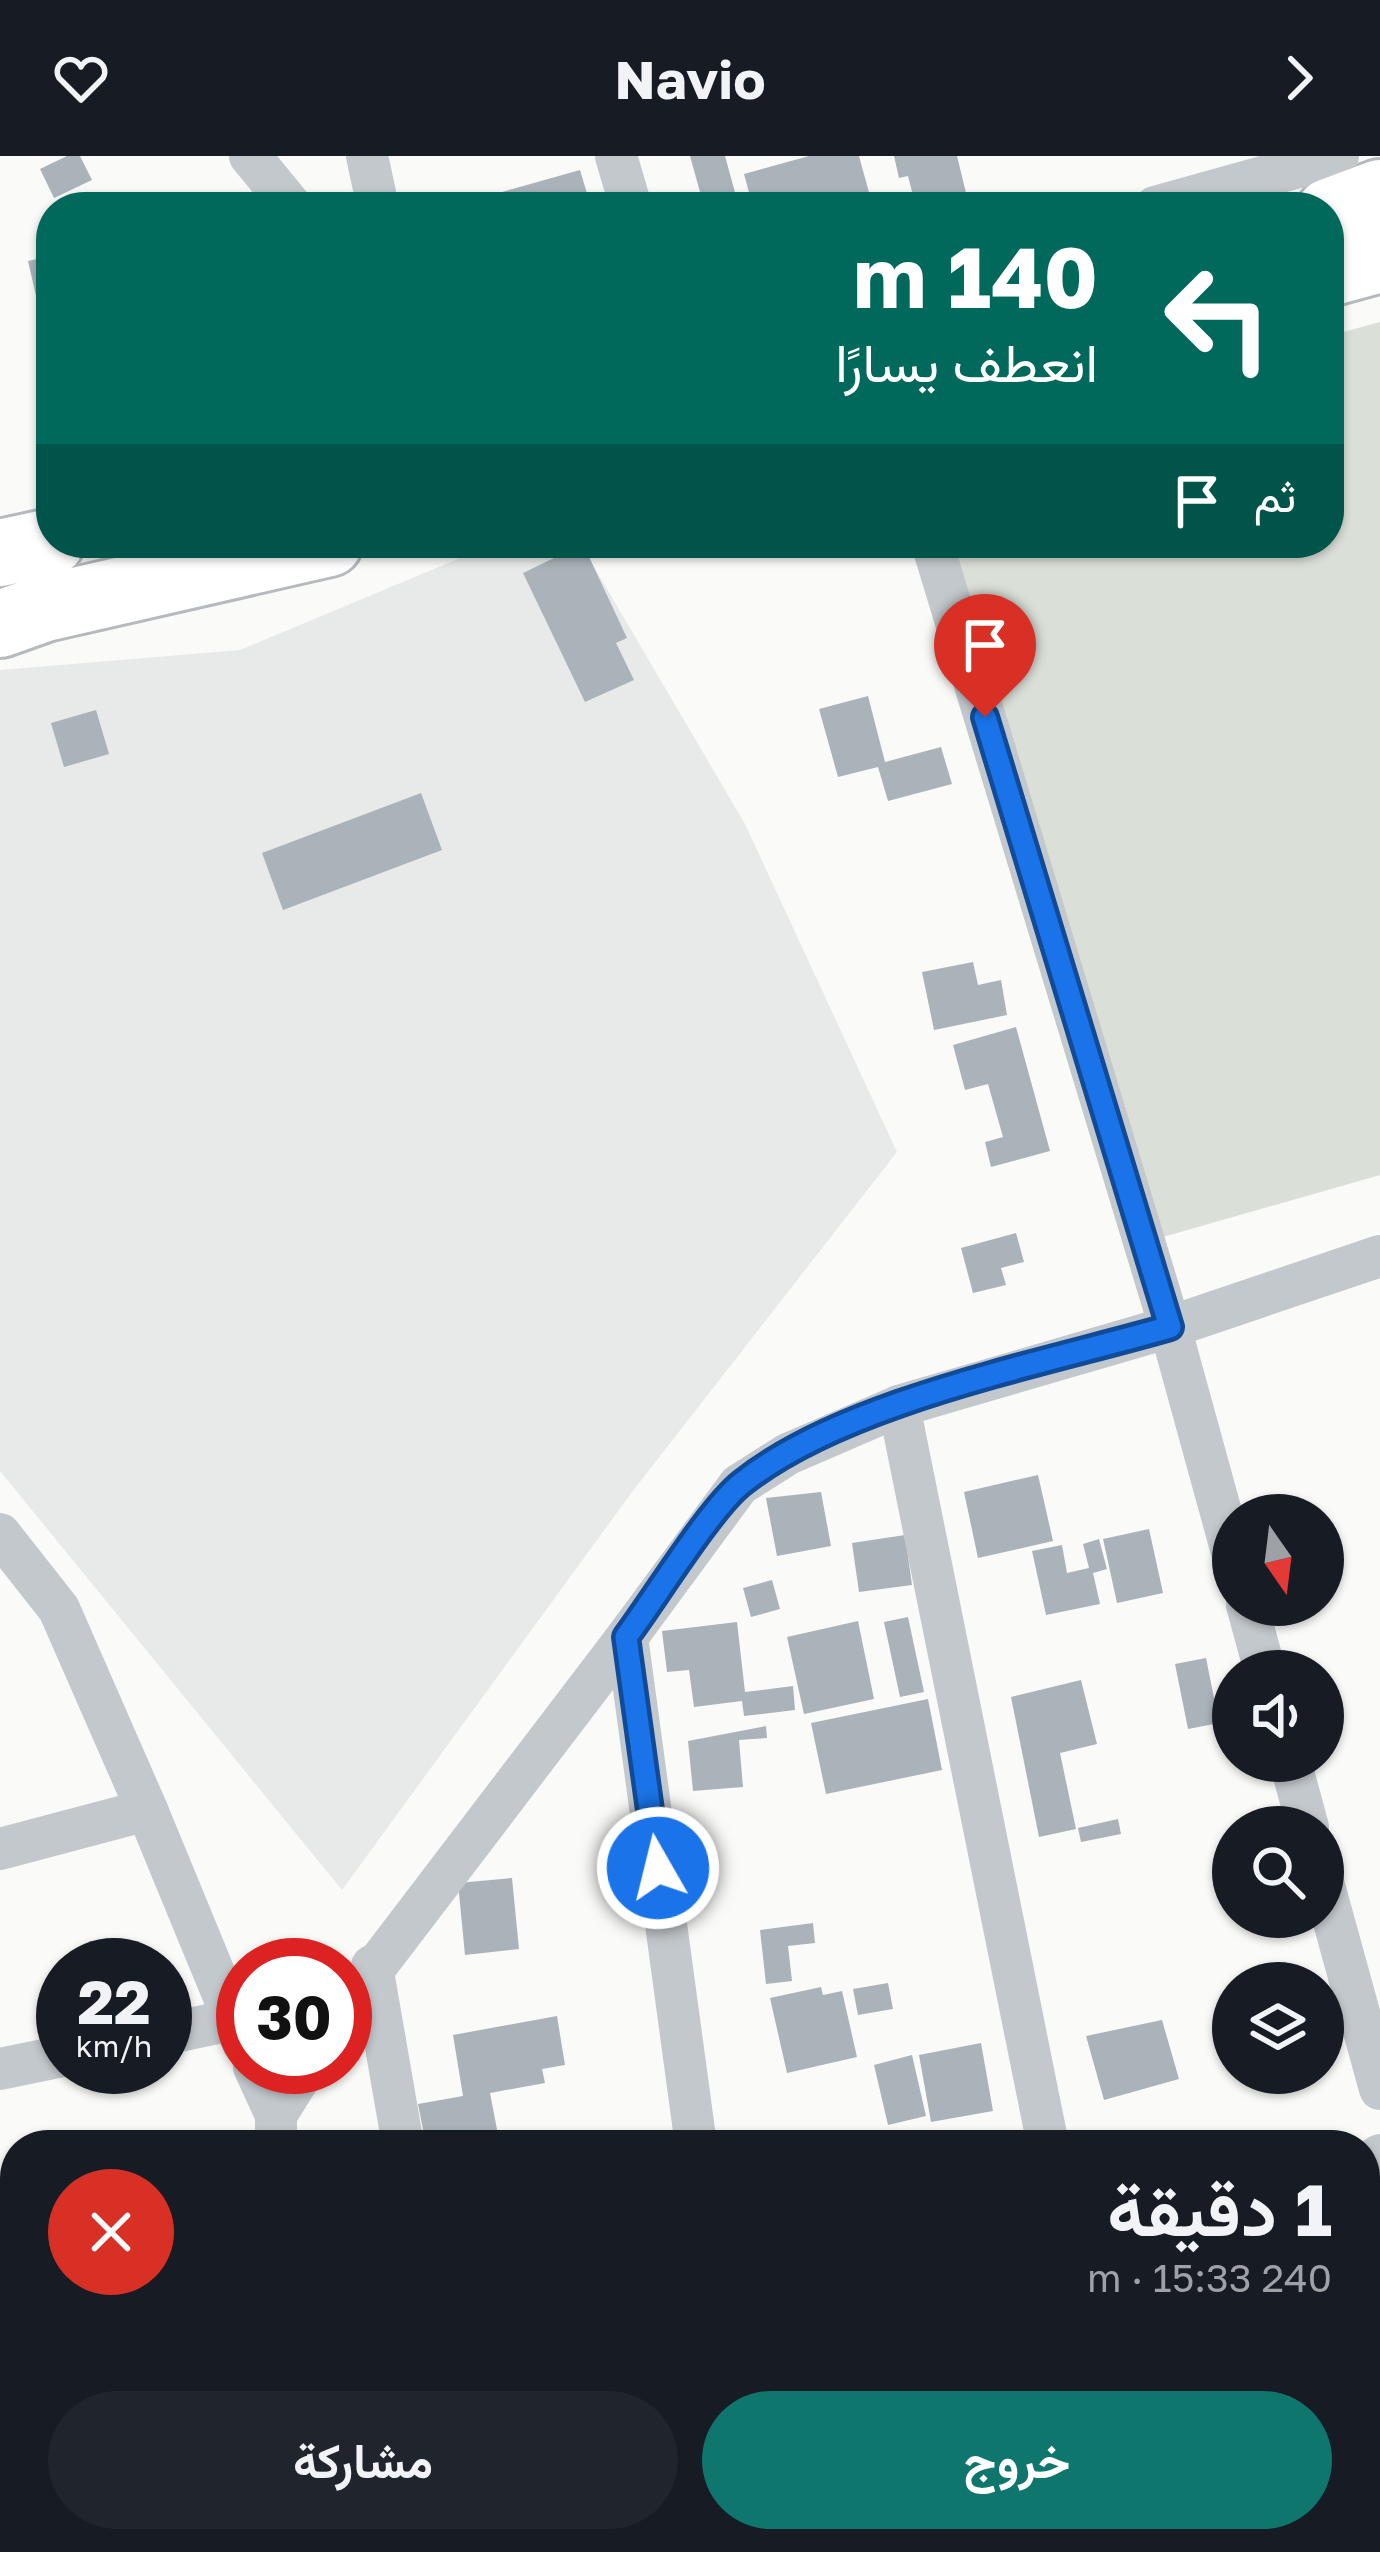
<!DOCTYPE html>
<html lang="ar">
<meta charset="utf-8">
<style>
body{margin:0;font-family:"Golos Text",Vazirmatn,sans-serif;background:#20242c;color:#f1f3f6;direction:rtl;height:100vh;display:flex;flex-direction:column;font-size:45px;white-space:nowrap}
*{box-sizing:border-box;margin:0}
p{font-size:39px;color:#9ea1a6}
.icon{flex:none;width:66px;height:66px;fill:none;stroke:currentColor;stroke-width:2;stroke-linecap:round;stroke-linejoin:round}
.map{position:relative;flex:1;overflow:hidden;direction:ltr}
.side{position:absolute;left:0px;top:1974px;width:1380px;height:423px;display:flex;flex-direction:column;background:#171b24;border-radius:48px 48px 0 0;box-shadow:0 3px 9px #0004;direction:rtl}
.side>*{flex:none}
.guide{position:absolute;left:36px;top:36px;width:1308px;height:366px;border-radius:48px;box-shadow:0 3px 9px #0004;direction:rtl;background:#00695c;color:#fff;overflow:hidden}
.needle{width:78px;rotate:166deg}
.fabs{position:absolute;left:1212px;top:1338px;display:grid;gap:24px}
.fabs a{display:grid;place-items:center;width:132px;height:132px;border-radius:50%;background:#171b24;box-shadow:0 3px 9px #0004;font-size:60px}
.speed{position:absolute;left:36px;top:1782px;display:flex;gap:24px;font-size:60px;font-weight:700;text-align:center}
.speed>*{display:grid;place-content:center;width:156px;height:156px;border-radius:50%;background:#171b24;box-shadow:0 3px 9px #0004;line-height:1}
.speed small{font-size:30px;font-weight:400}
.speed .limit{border:18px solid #d22;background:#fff;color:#111}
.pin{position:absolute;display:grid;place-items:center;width:102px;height:102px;color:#fff;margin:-123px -51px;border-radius:50% 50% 50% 0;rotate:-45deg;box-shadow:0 0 12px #0007}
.pin .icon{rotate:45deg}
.me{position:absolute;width:132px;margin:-66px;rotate:352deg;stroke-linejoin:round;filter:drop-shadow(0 0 9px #0008)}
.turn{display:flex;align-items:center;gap:42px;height:252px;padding:0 48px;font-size:54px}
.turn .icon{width:156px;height:156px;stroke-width:2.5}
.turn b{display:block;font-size:84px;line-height:102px}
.then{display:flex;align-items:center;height:114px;padding:0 48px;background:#0003;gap:24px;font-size:45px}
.round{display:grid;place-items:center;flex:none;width:126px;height:126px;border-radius:63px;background:#20242c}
.headline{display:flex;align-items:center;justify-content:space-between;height:204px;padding:0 48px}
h1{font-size:72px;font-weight:700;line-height:90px}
.action{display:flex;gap:24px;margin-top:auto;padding:24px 48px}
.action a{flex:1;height:138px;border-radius:72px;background:#0f766e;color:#fff;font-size:48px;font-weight:700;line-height:138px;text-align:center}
.action a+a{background:#20242c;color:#f1f3f6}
header{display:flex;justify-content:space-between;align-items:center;height:156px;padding:0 48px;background:#171b24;font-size:54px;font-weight:700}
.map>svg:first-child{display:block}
.built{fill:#e8e9e9}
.green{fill:#dadfd7}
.building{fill:#aab3b9}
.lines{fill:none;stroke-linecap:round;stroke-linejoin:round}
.primary-casing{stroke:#b5babe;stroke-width:72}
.street{stroke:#c3c8cc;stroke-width:42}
.primary{stroke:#fff;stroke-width:66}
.route-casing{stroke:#114b97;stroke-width:30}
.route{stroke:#1a73e8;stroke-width:21}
</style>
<header><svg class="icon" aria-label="forward" viewBox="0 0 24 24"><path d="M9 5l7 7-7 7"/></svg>Navio<svg class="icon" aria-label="heart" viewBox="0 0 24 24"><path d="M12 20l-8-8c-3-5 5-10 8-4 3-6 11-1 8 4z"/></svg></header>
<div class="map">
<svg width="1380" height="2396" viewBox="0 0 1380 2396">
<rect width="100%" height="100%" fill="#fafaf8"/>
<path class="built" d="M496,387H580L745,668L897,996L632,1336L342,1734L0,1315V514L240,494Z"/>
<path class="green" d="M1380,166V1019L1142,1087L945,387H1329V180Z"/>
<g class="building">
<path d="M67,0H80L92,24L54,42L40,13Z"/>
<path d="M690,0H725L739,51H651L700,36Z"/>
<path d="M809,0H859L873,51H753L744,18Z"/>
<path d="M894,0H957L969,49L916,51L908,20L899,22Z"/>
<path d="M580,14L591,51H498L495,38Z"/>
<path d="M51,100V196H49L28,105Z"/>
<path d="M583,388L627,482L616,487L634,524L585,546L523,417Z"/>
<path d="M868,540L885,606L941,591L952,628L888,645L878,611L838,621L819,553Z"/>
<path d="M96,554L109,598L64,611L51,567Z"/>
<path d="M421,637L442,694L283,754L262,697Z"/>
<path d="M973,806L978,829L1001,824L1007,859L934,874L922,816Z"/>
<path d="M1016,871L1050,995L991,1011L985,986L1003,981L988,928L965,934L953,889Z"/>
<path d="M1016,1077L1024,1106L1001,1112L1006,1129L973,1137L961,1092Z"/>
<path d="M1038,1319L1053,1385L978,1402L964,1336Z"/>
<path d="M821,1336L831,1390L777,1400L766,1342Z"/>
<path d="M1149,1373L1163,1437L1117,1447L1103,1383Z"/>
<path d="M905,1379L912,1429L859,1436L852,1387Z"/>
<path d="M1099,1383L1107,1413L1093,1417L1100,1448L1046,1459L1032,1395L1062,1389L1067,1417L1089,1412L1083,1388Z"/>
<path d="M772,1424L780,1453L751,1461L743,1432Z"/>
<path d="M908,1461L924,1536L900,1541L884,1466Z"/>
<path d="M858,1465L874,1543L804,1558L787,1481Z"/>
<path d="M737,1466L745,1536L793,1530L795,1554L744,1560L742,1545L694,1551L689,1514L667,1516L662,1475Z"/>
<path d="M1206,1502L1219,1567L1188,1573L1175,1508Z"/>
<path d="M1081,1524L1097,1588L1060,1597L1076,1673L1039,1681L1011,1541Z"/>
<path d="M928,1543L942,1614L826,1638L811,1567Z"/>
<path d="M766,1570L767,1582L739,1584L743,1631L693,1635L688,1585Z"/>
<path d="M1118,1663L1121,1678L1081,1686L1078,1672Z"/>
<path d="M512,1722L519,1793L465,1799L458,1727Z"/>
<path d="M813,1767L815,1787L788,1790L792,1825L766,1828L760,1774Z"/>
<path d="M888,1827L893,1853L858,1859L853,1833Z"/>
<path d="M821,1831L823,1839L842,1835L857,1901L787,1917L770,1842Z"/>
<path d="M557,1860L565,1909L542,1913L545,1927L490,1937L500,1989H426L418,1948L463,1940L453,1879Z"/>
<path d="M1162,1864L1179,1923L1104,1944L1086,1880Z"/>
<path d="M981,1887L993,1955L931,1966L919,1899Z"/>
<path d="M912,1899L926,1960L888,1969L874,1909Z"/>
<path d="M387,1978L388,1989H327L326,1984Z"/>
<path d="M1380,2365V2396H1364L1365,2367Z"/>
<path d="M158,2382H183L187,2396H162Z"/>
<path d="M437,2382H484V2385L438,2391Z"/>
<path d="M674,2382H733L736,2396H677Z"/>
<path d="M159,2388L160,2396H130V2394Z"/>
</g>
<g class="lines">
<defs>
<g id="primary">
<path d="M1329,56L1380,37"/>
<path d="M1329,117L1380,103"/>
<path d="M0,397L51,386"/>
<path d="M0,468L45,452L329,387"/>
</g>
</defs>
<use href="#primary" class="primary-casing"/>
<g class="street">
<path d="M250,0L292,51"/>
<path d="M367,0L378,51"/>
<path d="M616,0L631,51"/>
<path d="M1155,51L1338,0"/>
<path d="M932,387L1170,1171L1380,1100"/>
<path d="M0,1378L59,1453L147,1654"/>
<path d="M1247,1449L1265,1515"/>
<path d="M1290,1605L1308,1671"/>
<path d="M0,1693L147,1654L243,1887"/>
<path d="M1323,1726L1380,1933"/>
<path d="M372,1810L403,1989"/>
<path d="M345,1851L627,1481"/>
<path d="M165,1878L232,1864"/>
<path d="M254,1911L276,1959V1989"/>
<path d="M0,1913L63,1900"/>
<path d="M276,1959L306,1911"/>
<path d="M696,1989L627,1481L739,1329L788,1298L899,1250"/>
<path d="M1048,1989L899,1250L1170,1171L1233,1400"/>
<path d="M1365,2009L1380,1999"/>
<path d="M0,2154H15"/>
<path d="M0,2222L15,2218"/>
<path d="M313,2382L316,2396"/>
<path d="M639,2382L641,2396"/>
<path d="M829,2382L831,2396"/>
<path d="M0,2396L66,2382"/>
</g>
<use href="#primary" class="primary"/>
</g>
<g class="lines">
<defs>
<path id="route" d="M658,1712L626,1481C654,1444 710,1352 742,1327C845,1245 1042,1208 1170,1171L985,561"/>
</defs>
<use href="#route" class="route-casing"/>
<use href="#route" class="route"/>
</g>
</svg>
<div class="fabs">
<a><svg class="needle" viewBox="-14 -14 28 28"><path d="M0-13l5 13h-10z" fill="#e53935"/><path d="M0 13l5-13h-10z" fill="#9ea1a6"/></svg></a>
<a><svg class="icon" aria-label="sound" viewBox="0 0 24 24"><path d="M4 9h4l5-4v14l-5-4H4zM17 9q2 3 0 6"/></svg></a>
<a><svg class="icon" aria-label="search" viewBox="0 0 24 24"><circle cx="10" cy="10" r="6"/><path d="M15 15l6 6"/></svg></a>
<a><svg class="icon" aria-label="layers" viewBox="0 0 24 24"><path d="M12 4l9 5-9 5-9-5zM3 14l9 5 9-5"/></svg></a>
</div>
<div class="speed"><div>22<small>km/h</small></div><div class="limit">30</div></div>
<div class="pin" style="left:985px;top:561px;background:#d93025"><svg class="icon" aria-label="arrive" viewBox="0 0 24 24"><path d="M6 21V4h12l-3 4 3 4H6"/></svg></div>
<svg class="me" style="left:658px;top:1712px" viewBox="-20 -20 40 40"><circle r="17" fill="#1a73e8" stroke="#fff" stroke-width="3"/><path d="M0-11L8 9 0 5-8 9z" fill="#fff"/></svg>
<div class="guide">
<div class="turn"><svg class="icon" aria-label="left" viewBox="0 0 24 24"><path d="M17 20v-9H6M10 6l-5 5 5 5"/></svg><div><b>140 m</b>انعطف يسارًا</div></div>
<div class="then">ثم<svg class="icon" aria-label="arrive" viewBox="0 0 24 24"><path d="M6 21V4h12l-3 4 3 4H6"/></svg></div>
</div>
<section class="side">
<div class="headline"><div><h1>1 دقيقة</h1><p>240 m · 15:33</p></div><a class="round" style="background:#d93025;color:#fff"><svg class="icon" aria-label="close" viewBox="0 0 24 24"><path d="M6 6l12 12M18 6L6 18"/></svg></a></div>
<div class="action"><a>خروج</a><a>مشاركة</a></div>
</section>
</div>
